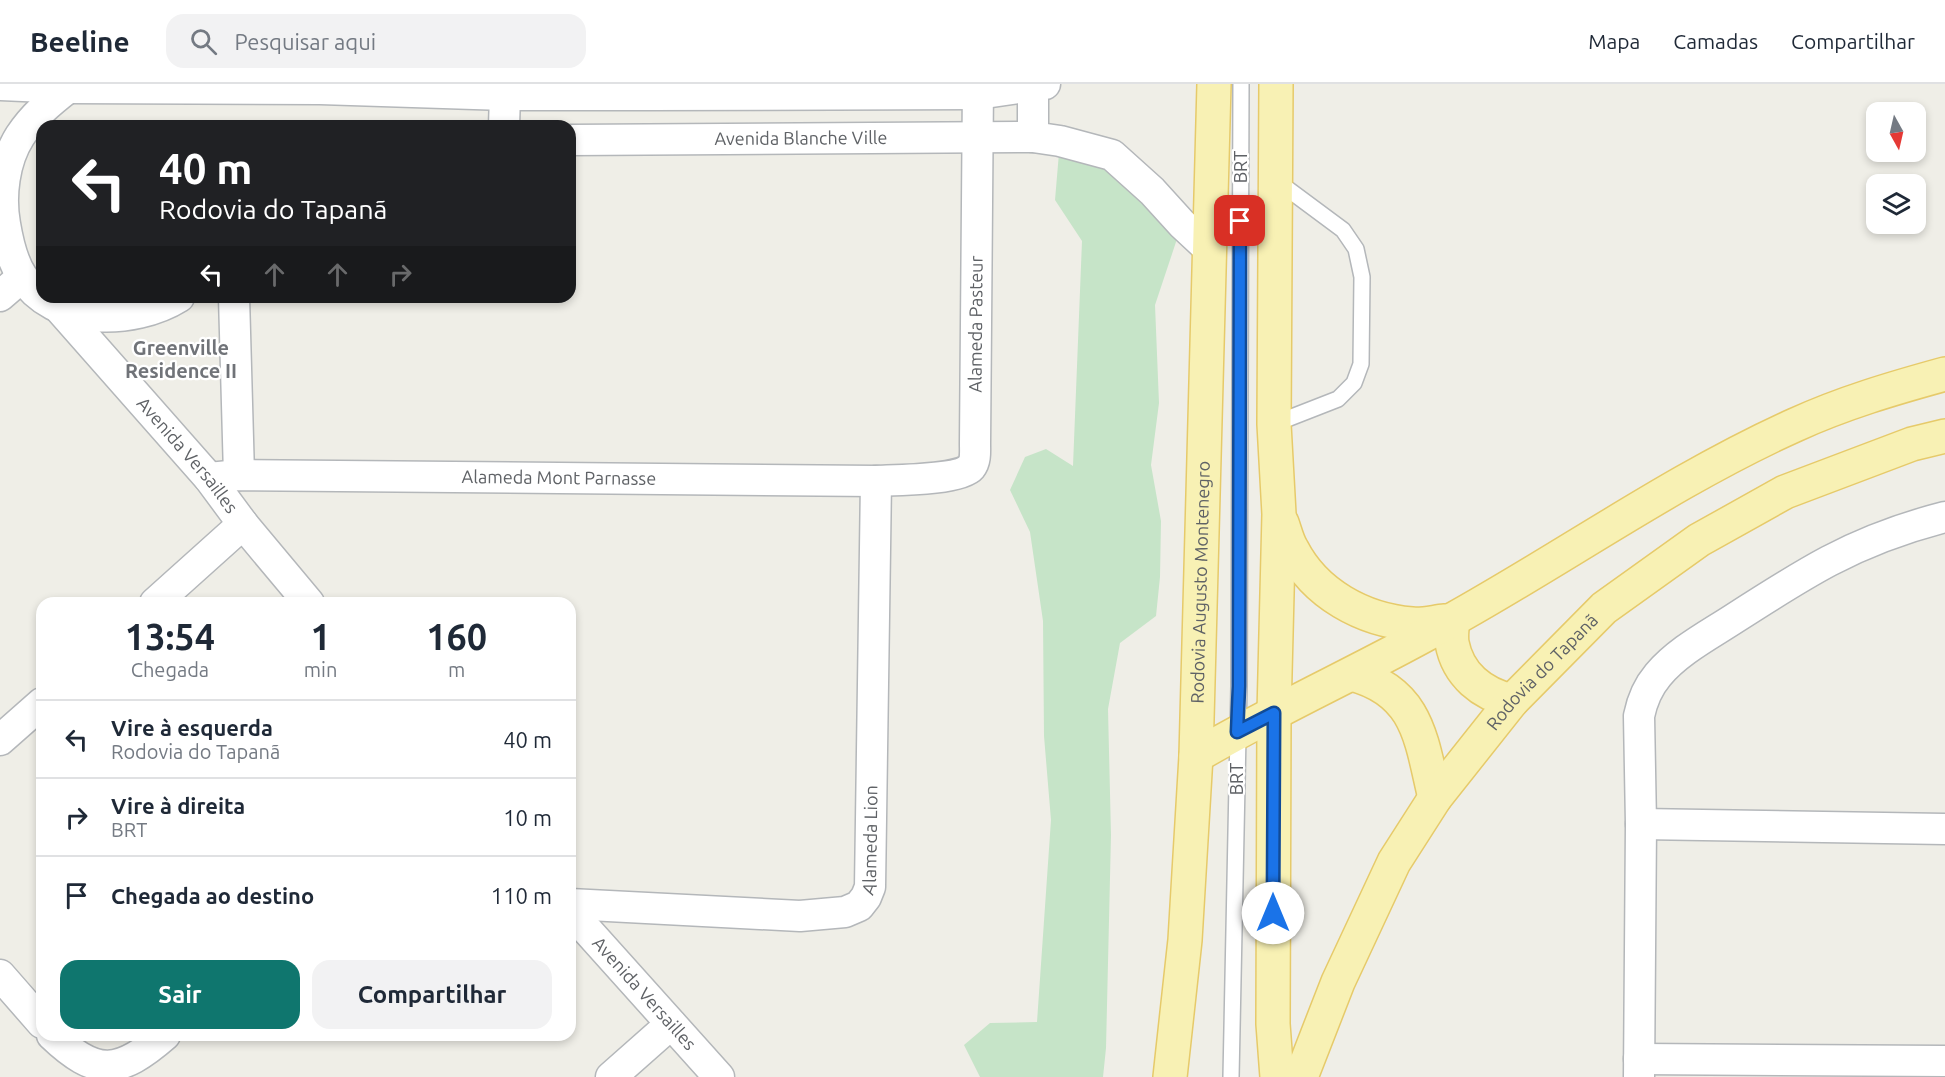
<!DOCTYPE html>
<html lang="pt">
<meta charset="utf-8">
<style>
body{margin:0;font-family:Ubuntu,sans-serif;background:#f2f2f3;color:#1f2937;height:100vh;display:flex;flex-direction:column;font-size:22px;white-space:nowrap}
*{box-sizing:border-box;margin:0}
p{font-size:20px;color:#747a83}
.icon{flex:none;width:33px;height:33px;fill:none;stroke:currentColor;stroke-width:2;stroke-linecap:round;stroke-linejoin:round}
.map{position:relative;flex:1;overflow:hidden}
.panel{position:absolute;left:36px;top:513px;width:540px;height:444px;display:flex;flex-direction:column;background:#fff;border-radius:18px;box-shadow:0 3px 9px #0003}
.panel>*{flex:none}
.guide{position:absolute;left:36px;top:36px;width:540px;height:183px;border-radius:18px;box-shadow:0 3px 9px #0003;background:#202124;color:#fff;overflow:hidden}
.needle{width:39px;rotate:172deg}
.fabs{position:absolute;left:1866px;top:18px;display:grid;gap:12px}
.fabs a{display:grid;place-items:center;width:60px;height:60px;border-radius:12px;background:#fff;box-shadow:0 3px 9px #0003;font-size:30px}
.pin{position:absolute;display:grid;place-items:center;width:51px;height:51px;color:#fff;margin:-26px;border-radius:12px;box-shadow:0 3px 9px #0006}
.me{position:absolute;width:66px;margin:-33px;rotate:0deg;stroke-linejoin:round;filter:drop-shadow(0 0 4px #0008)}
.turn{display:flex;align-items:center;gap:21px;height:126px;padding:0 24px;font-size:27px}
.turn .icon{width:78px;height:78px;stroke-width:2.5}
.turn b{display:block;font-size:42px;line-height:51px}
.lanes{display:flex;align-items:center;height:57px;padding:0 24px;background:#0003;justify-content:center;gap:30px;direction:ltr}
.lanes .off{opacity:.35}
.eta{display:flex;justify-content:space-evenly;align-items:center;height:102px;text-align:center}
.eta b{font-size:36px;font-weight:600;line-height:42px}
.cta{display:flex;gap:12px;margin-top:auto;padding:12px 24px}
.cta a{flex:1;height:69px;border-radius:18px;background:#0f766e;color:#fff;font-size:24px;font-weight:600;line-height:69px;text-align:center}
.cta a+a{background:#f2f2f3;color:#1f2937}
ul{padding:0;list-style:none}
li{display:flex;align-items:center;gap:18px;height:78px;padding:0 24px;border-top:2px solid #e0e1e3}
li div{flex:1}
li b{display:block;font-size:22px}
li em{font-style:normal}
header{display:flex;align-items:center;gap:36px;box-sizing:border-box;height:84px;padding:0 30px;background:#fff;border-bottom:2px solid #e0e1e3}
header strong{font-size:28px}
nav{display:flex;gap:33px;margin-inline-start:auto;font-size:21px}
.search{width:420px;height:54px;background:#f2f2f3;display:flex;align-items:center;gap:15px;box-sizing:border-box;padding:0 21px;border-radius:18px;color:#747a83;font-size:22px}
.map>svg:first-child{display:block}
.green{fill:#c6e4c8}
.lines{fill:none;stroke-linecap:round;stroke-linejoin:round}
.service-casing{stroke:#b4b7ba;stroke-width:18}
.minor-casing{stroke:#b4b7ba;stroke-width:33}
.primary-casing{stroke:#e6ca6a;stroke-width:36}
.service{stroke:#fff;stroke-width:15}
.minor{stroke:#fff;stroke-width:30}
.primary{stroke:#f8f1b4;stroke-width:33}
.route-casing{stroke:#114b97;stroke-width:15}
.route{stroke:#1a73e8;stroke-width:10}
.labels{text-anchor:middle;stroke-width:4.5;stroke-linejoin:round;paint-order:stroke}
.street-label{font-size:18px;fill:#5f6266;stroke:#fff}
.neighbourhood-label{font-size:20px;font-weight:bold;fill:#707378;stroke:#fff}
</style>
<header>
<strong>Beeline</strong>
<div class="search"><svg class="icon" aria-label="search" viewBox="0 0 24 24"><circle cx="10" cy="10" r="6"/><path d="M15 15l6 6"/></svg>Pesquisar aqui</div>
<nav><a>Mapa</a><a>Camadas</a><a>Compartilhar</a></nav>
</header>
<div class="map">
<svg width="1945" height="993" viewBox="0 0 1945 993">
<rect width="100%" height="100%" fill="#efeee7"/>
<path class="green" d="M1060,57L1112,71L1182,140L1155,221L1159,319L1151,381L1161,437L1160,493L1156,532L1120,559L1108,625L1111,751L1106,964L1103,993H980L964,961L990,939L1037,938L1051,736L1044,652L1043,537L1030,448L1010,406L1025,373L1046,365L1073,382L1082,157L1055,116Z"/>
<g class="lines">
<defs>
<g id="service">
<path d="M1274,340L1338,315L1354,299L1361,280L1362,193L1356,165L1343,146L1277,97"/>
<path d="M1231,993L1239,602L1241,0"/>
</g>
<g id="minor">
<path d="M0,1L68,4L320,5L505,11H647L978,10L1045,0"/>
<path d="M68,4C50,18 33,32 20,52C4,77 0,112 5,140C8,158 12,177 22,192C53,243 134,241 179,213"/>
<path d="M504,42L505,11"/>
<path d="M1033,53V3"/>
<path id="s1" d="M570,56L1033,53L1060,57L1112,71L1152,107L1182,140L1210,166"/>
<path d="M0,212L22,193"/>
<path d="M234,213L239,391"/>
<path id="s2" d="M60,225L209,394L243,440L309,519"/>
<path id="s3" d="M209,394L239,391L876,397C895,396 960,396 971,383C976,377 975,367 975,360L978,0"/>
<path d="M155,519L243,440"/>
<path d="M0,656L42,619"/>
<path d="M1641,740L1945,745"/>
<path id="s4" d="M570,820L800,832L845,828L859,822L866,813L870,803L876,397"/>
<path id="s5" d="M570,827L719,993"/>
<path d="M0,891L42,939"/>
<path d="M52,951C96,993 119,991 165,951"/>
<path d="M1639,975L1945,977"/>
<path d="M611,993L671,940"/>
<path d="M1639,993L1641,740L1639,632C1642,617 1647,604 1658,591C1678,567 1709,551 1735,534C1766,514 1797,494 1829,477C1865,458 1906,443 1945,433"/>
</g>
<g id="primary">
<path d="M1276,0L1274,340L1279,430L1274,629L1273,940L1277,993"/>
<path d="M1282,439C1285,447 1287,457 1292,465C1315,510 1363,536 1412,540C1423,541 1434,538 1445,537"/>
<path d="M1453,536C1452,543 1451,552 1452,559C1458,591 1482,610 1512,617"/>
<path d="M1352,590C1419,608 1421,656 1435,714"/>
<path d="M1196,672C1279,623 1368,584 1452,536C1567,472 1675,395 1795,341C1843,319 1894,304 1945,290"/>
<path id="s6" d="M1170,993L1185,856L1196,672L1214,0"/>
<path id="s7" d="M1301,993L1338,898L1394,778L1435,714L1512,617L1604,524L1699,456L1785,408L1912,360L1945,352"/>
</g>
</defs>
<use href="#service" class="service-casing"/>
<use href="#minor" class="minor-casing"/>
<use href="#primary" class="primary-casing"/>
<use href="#service" class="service"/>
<use href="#minor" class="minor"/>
<use href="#primary" class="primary"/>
</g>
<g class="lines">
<defs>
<path id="route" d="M1240,137L1239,602L1237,648L1274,629L1273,829"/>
</defs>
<use href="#route" class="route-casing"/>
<use href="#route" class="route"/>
</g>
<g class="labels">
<g class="street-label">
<text dy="6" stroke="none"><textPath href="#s1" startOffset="231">Avenida Blanche Ville</textPath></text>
<text transform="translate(1241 83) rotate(-90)" y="6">BRT</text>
<text dy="6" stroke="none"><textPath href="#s3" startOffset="908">Alameda Pasteur</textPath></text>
<text dy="6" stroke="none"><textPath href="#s2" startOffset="194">Avenida Versailles</textPath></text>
<text dy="6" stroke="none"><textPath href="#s3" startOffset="350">Alameda Mont Parnasse</textPath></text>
<text dy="6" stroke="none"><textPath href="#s6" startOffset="496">Rodovia Augusto Montenegro</textPath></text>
<text dy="6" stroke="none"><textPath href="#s7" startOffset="476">Rodovia do Tapanã</textPath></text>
<text transform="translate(1237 695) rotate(-90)" y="6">BRT</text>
<text dy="6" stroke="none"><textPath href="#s4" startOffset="360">Alameda Lion</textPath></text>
<text dy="6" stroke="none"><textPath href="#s5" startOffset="111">Avenida Versailles</textPath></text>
</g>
<g class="neighbourhood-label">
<text x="181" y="271">Greenville<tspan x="181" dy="23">Residence II</tspan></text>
</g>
</g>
</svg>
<div class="fabs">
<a><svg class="needle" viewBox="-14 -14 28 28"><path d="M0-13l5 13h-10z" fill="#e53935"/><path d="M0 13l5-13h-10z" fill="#747a83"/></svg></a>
<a><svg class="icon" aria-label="layers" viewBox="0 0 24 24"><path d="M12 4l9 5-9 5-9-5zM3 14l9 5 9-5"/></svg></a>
</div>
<div class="pin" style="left:1240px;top:137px;background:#d93025"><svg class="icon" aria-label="arrive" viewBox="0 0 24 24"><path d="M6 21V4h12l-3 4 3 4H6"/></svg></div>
<svg class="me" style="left:1273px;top:829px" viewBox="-20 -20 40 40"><circle r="19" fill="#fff"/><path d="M0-13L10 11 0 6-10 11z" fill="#1a73e8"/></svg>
<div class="guide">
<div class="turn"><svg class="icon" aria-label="left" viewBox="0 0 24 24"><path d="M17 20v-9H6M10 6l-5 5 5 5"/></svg><div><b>40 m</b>Rodovia do Tapanã</div></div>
<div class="lanes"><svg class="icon" aria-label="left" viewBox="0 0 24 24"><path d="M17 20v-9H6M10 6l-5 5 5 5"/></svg><svg class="icon off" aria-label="ahead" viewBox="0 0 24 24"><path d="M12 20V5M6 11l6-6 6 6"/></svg><svg class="icon off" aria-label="ahead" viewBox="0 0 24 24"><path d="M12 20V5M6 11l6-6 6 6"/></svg><svg class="icon off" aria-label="right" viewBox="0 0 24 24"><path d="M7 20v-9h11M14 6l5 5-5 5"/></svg></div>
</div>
<section class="panel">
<div class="eta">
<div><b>13:54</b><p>Chegada</p></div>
<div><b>1</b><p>min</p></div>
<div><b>160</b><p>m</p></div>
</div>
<ul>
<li><svg class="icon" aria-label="left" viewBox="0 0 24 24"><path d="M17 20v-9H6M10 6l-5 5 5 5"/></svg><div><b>Vire à esquerda</b><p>Rodovia do Tapanã</p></div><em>40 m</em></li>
<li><svg class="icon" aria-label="right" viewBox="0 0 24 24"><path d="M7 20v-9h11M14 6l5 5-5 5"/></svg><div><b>Vire à direita</b><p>BRT</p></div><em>10 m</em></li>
<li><svg class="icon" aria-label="arrive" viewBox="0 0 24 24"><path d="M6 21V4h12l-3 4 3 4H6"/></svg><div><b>Chegada ao destino</b></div><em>110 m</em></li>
</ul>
<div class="cta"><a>Sair</a><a>Compartilhar</a></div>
</section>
</div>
